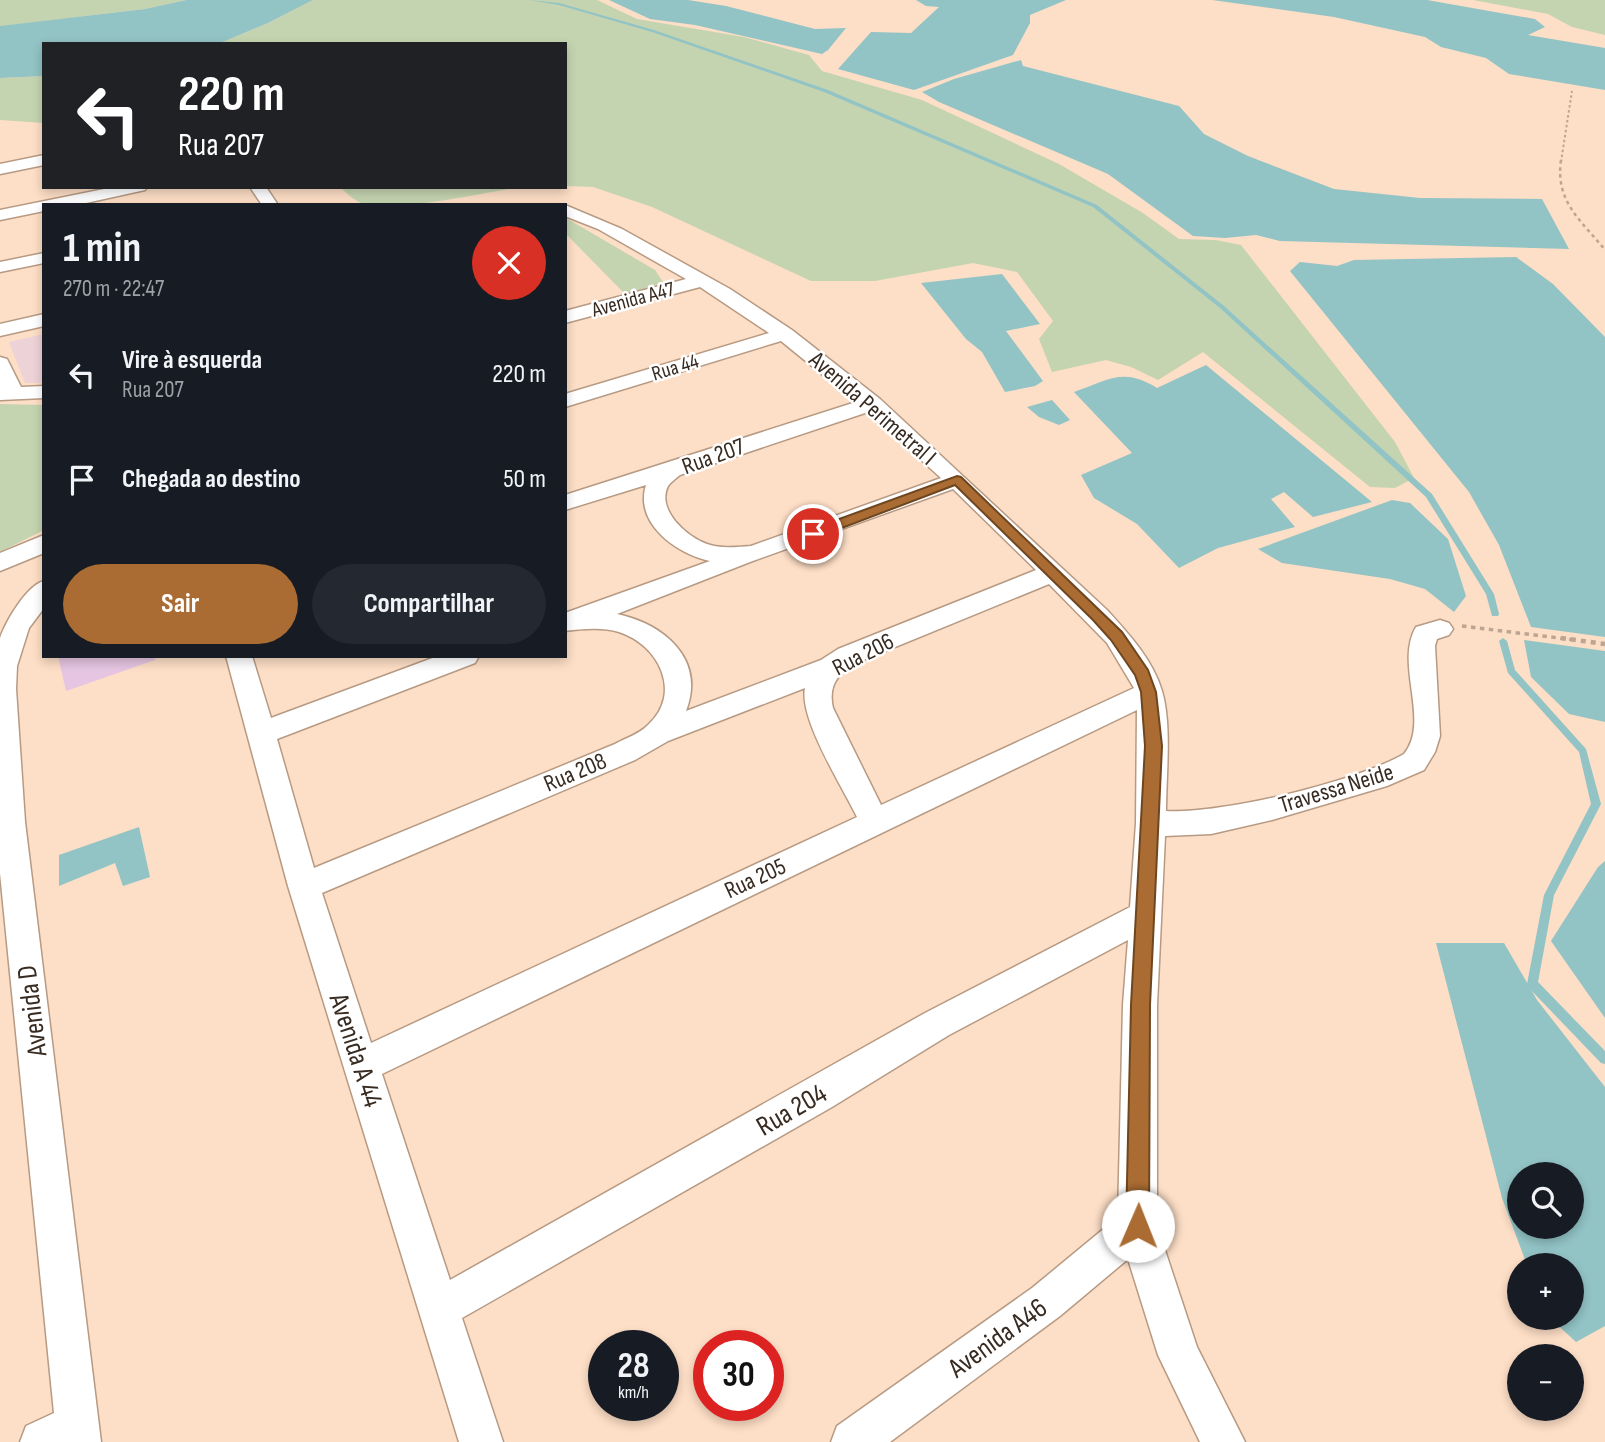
<!DOCTYPE html>
<html lang="pt">
<meta charset="utf-8">
<style>
body{margin:0;font-family:"Sofia Sans Condensed",sans-serif;background:#242831;color:#f1f3f6;height:100vh;display:flex;flex-direction:column;font-size:26px;white-space:nowrap}
*{box-sizing:border-box;margin:0}
p{font-size:23px;color:#9ea1a6}
.icon{flex:none;width:38px;height:38px;fill:none;stroke:currentColor;stroke-width:2;stroke-linecap:round;stroke-linejoin:round}
.map{position:relative;flex:1;overflow:hidden}
.side{position:absolute;left:42px;top:203px;width:525px;height:455px;display:flex;flex-direction:column;background:#171b24;border-radius:0px;box-shadow:0 4px 10px #0003}
.side>*{flex:none}
.guide{position:absolute;left:42px;top:42px;width:525px;height:147px;border-radius:0px;box-shadow:0 4px 10px #0003;background:#202124;color:#fff;overflow:hidden}
.tools{position:absolute;left:1507px;top:1162px;display:grid;gap:14px}
.tools a{display:grid;place-items:center;width:77px;height:77px;border-radius:50%;background:#171b24;box-shadow:0 4px 10px #0003;font-size:35px}
.speed{position:absolute;left:588px;top:1330px;display:flex;gap:14px;font-size:35px;font-weight:700;text-align:center}
.speed>*{display:grid;place-content:center;width:91px;height:91px;border-radius:50%;background:#171b24;box-shadow:0 4px 10px #0003;line-height:1}
.speed small{font-size:18px;font-weight:400}
.speed .limit{border:10px solid #d22;background:#fff;color:#111}
.pin{position:absolute;display:grid;place-items:center;width:60px;height:60px;color:#fff;margin:-30px;border:4px solid #fff;border-radius:50%;box-shadow:0 2px 7px #0007}
.me{position:absolute;width:77px;margin:-38px;rotate:1deg;stroke-linejoin:round;filter:drop-shadow(0 0 5px #0008)}
.turn{display:flex;align-items:center;gap:24px;height:147px;padding:0 21px;font-size:32px}
.turn .icon{width:91px;height:91px;stroke-width:2.5}
.turn b{display:block;font-size:49px;line-height:60px}
.round{display:grid;place-items:center;flex:none;width:74px;height:74px;border-radius:37px;background:#242831}
.headline{display:flex;align-items:center;justify-content:space-between;height:119px;padding:0 21px}
h1{font-size:42px;font-weight:700;line-height:52px}
.primary-button{display:flex;gap:14px;margin-top:auto;padding:14px 21px}
.primary-button a{flex:1;height:80px;border-radius:42px;background:#aa6c32;color:#fff;font-size:28px;font-weight:700;line-height:80px;text-align:center}
.primary-button a+a{background:#242831;color:#f1f3f6}
ul{padding:0;list-style:none}
li{display:flex;align-items:center;gap:21px;height:105px;padding:0 21px}
li div{flex:1}
li b{display:block;font-size:26px}
li em{font-style:normal}
.map>svg:first-child{display:block}
.education{fill:#edd3d7}
.green{fill:#c5d4b0}
.water{fill:#92c3c5;fill-rule:evenodd}
.lines{fill:none;stroke-linecap:round;stroke-linejoin:round}
.stream{fill:#92c3c5;fill-rule:evenodd}
.building{fill:#e5c5e1}
.minor-casing{stroke:#b79a83;stroke-width:3}
.path-far3{stroke:#bea592;stroke-width:2;stroke-dasharray:2.5 2.5;stroke-linecap:butt}
.path-far2{stroke:#bea592;stroke-width:2.5;stroke-dasharray:3.5 3.5;stroke-linecap:butt}
.path-far1{stroke:#bea592;stroke-width:3.5;stroke-dasharray:4.5 4.5;stroke-linecap:butt}
.path{stroke:#bea592;stroke-width:4.5;stroke-dasharray:5 5;stroke-linecap:butt}
.minor{fill:#fff;fill-rule:evenodd}
.route{fill:#aa6c32;stroke:#6e4620;stroke-width:2}
.labels{text-anchor:middle;stroke-width:5;stroke-linejoin:round;paint-order:stroke}
.far-street-label{font-size:21px;fill:#372b22;stroke:#fff}
.street-label{font-size:24px;fill:#372b22;stroke:#fff}
.near-street-label{font-size:28px;fill:#372b22;stroke:#fff}
</style>
<div class="map">
<svg width="1605" height="1442" viewBox="0 0 1605 1442">
<rect width="100%" height="100%" fill="#fddec6"/>
<path class="education" d="M44,334V383H25L9,342Z"/>
<g class="green">
<path d="M0,0H186L145,9L4,26H0Z"/>
<path d="M313,0H597L637,19L744,37L809,55L822,71L922,100L1059,164L1143,213L1179,239L1216,240L1241,245L1395,442L1414,478L1395,488L1370,487L1203,352L1158,380L1131,367L1106,360L1052,372L1039,339L1053,321L1017,272L973,263L875,281H811L652,207L593,187L565,186V44H218L268,23Z"/>
<path d="M1473,0H1605V35L1572,27L1548,14Z"/>
<path d="M44,76V123L0,120V78Z"/>
<path d="M340,187H521C482,193 403,211 367,205C357,203 347,194 340,187Z"/>
<path d="M566,218L655,270L663,282L647,289L624,293L565,233Z"/>
<path d="M0,404L44,405V530L0,552Z"/>
</g>
<g class="water">
<path d="M186,0H313L268,23L218,44H44V76L0,78V26L145,9Z"/>
<path d="M609,0H688L726,6L815,29L846,28L828,50L822,54L695,25L650,19Z"/>
<path d="M916,0H1066L1030,15V23L1013,55L914,90L838,69L871,32L911,33L939,7L926,6Z"/>
<path d="M1212,0H1427L1535,19L1545,27L1528,35L1605,48V90L1509,74L1486,58L1441,47L1425,37L1334,17Z"/>
<path d="M1021,60L1023,66L1179,106L1204,134L1248,156L1334,189L1420,198L1542,199L1569,249L1280,241L1256,235L1225,238L1193,236L1108,174L939,102L922,92L954,79Z"/>
<path d="M1516,257L1553,284L1605,337V637L1531,627L1499,545L1469,492L1290,271L1300,262L1337,266L1354,260Z"/>
<path d="M1002,274L1040,324L1006,331L1043,381L1035,386L1005,392L982,352L966,339L921,283Z"/>
<path d="M1206,365L1372,502L1313,517L1284,492L1271,499L1295,527L1218,548L1179,568L1137,524L1094,498L1081,475L1132,453L1074,392C1110,380 1122,367 1157,388Z"/>
<path d="M1052,400L1070,420L1059,425L1039,417L1027,407Z"/>
<path d="M1392,500L1410,503L1448,539L1466,596L1454,612L1425,589L1390,579L1282,563L1258,549Z"/>
<path d="M1524,640L1605,651V722L1569,714L1531,677Z"/>
<path d="M139,827L150,877L123,886L115,863L59,886V855Z"/>
<path d="M1605,861V1018L1551,941L1598,867Z"/>
<path d="M1436,943H1504L1537,1000L1605,1087V1326L1576,1342L1550,1318H1572V1265H1527L1502,1198ZM1519,1174H1572V1227H1519Z"/>
</g>
<g class="lines">
<g class="stream">
<path d="M529,0L559,3L654,30L828,90L1097,205L1224,306L1432,494L1494,594L1499,614L1498,616H1492L1486,594L1426,497L1220,308L1093,207L824,92L652,32L559,5Z"/>
<path d="M1503,638L1507,641L1515,670L1586,749L1601,804L1554,895L1538,982L1605,1051V1064L1601,1063L1528,987L1527,984L1544,895L1591,804L1579,752L1508,673L1499,641Z"/>
</g>
</g>
<path class="building" d="M58,656H155V660L66,691Z"/>
<g class="lines">
<defs>
<g id="minor">
<path d="M44,155V165L0,174V164Z"/>
<path d="M114,187H147L145,190L77,205H44V211L0,220V210Z"/>
<path d="M250,187H266L278,205H262Z"/>
<path d="M565,205L622,229L730,289L792,330L880,399L1107,610C1128,633 1153,660 1162,691C1172,725 1166,775 1166,811C1222,814 1355,782 1404,754C1431,721 1394,664 1416,627L1440,620L1449,623L1453,629L1449,635L1437,639L1435,646L1440,736L1435,752L1424,770L1387,786L1272,820L1211,834L1165,836L1157,1005V1226L1197,1347L1245,1442H1200L1158,1355L1128,1259L1060,1316L890,1442H831L837,1426L1032,1288L1118,1217L1123,1005L1128,940L949,1035L832,1107L462,1318L503,1442H459L288,886L226,656H252L271,718L438,656H479L475,663L277,739L314,868L615,744C626,738 639,734 648,725C683,693 659,645 619,632C602,627 583,629 565,631V613L710,561C677,554 634,524 646,485L565,510V495L856,402L781,341L565,407V394L769,333L700,287L565,323V311L686,279L598,229L565,216ZM868,412L941,478L751,546C737,547 720,549 707,544C687,537 656,510 668,486C671,482 676,478 680,475ZM953,489L1036,570L838,649L821,660L686,711C706,659 664,624 617,614L750,562ZM1049,584L1107,643L1134,688L881,805L833,708C828,686 837,674 856,663ZM805,688C799,719 842,786 857,817L371,1043L322,893L635,760L668,741ZM1137,710L1136,823L1130,907L925,1013L450,1280L382,1074Z"/>
<path d="M44,253V263L0,272V262Z"/>
<path d="M44,314V326L0,336V324Z"/>
<path d="M0,357L7,359L21,387L44,386V398L0,400Z"/>
<path d="M44,535V553L0,571V553Z"/>
<path d="M44,581V608L29,628L17,666L16,689L25,822L101,1442H20L26,1426L54,1413L0,873V638C6,621 27,585 44,581Z"/>
</g>
</defs>
<use href="#minor" class="minor-casing"/>
<path class="path-far3" d="M1561,162L1572,91"/>
<path class="path-far2" d="M1561,160C1555,202 1581,220 1605,250"/>
<path class="path-far1" d="M1462,626L1575,640"/>
<path class="path" d="M1561,638L1605,644"/>
<use href="#minor" class="minor"/>
</g>
<path class="route" d="M957,476L961,477L1122,632L1148,670L1156,692L1162,746L1150,1005L1149,1226L1145,1234L1138,1237L1130,1234L1126,1226L1131,1005L1145,746L1141,692L1135,675L1111,640L1093,620L955,485L818,537H809L807,534L809,530Z"/>
<g class="labels">
<g class="far-street-label">
<text transform="translate(633 299) rotate(-15)" y="7">Avenida A47</text>
<text transform="translate(675 367) rotate(-17)" y="7">Rua 44</text>
</g>
<g class="street-label">
<text transform="translate(873 408) rotate(41)" y="8">Avenida Perimetral I</text>
<text transform="translate(713 456) rotate(-20)" y="8">Rua 207</text>
<text transform="translate(863 654) rotate(-27)" y="8">Rua 206</text>
<text transform="translate(575 772) rotate(-23)" y="8">Rua 208</text>
<text transform="translate(1336 788) rotate(-17)" y="8">Travessa Neide</text>
<text transform="translate(755 878) rotate(-25)" y="8">Rua 205</text>
</g>
<g class="near-street-label">
<text transform="translate(31 1011) rotate(-97)" y="10">Avenida D</text>
<text transform="translate(357 1050) rotate(72)" y="10">Avenida A 44</text>
<text transform="translate(791 1109) rotate(-30)" y="10">Rua 204</text>
<text transform="translate(997 1337) rotate(-36)" y="10">Avenida A46</text>
</g>
</g>
</svg>
<div class="tools">
<a><svg class="icon" aria-label="search" viewBox="0 0 24 24"><circle cx="10" cy="10" r="6"/><path d="M15 15l6 6"/></svg></a>
<a>+</a>
<a>−</a>
</div>
<div class="speed"><div>28<small>km/h</small></div><div class="limit">30</div></div>
<div class="pin" style="left:813px;top:534px;background:#d93025"><svg class="icon" aria-label="arrive" viewBox="0 0 24 24"><path d="M6 21V4h12l-3 4 3 4H6"/></svg></div>
<svg class="me" style="left:1138px;top:1226px" viewBox="-20 -20 40 40"><circle r="19" fill="#fff"/><path d="M0-13L10 11 0 6-10 11z" fill="#aa6c32"/></svg>
<div class="guide">
<div class="turn"><svg class="icon" aria-label="left" viewBox="0 0 24 24"><path d="M17 20v-9H6M10 6l-5 5 5 5"/></svg><div><b>220 m</b>Rua 207</div></div>
</div>
<section class="side">
<div class="headline"><div><h1>1 min</h1><p>270 m · 22:47</p></div><a class="round" style="background:#d93025;color:#fff"><svg class="icon" aria-label="close" viewBox="0 0 24 24"><path d="M6 6l12 12M18 6L6 18"/></svg></a></div>
<ul>
<li><svg class="icon" aria-label="left" viewBox="0 0 24 24"><path d="M17 20v-9H6M10 6l-5 5 5 5"/></svg><div><b>Vire à esquerda</b><p>Rua 207</p></div><em>220 m</em></li>
<li><svg class="icon" aria-label="arrive" viewBox="0 0 24 24"><path d="M6 21V4h12l-3 4 3 4H6"/></svg><div><b>Chegada ao destino</b></div><em>50 m</em></li>
</ul>
<div class="primary-button"><a>Sair</a><a>Compartilhar</a></div>
</section>
</div>
